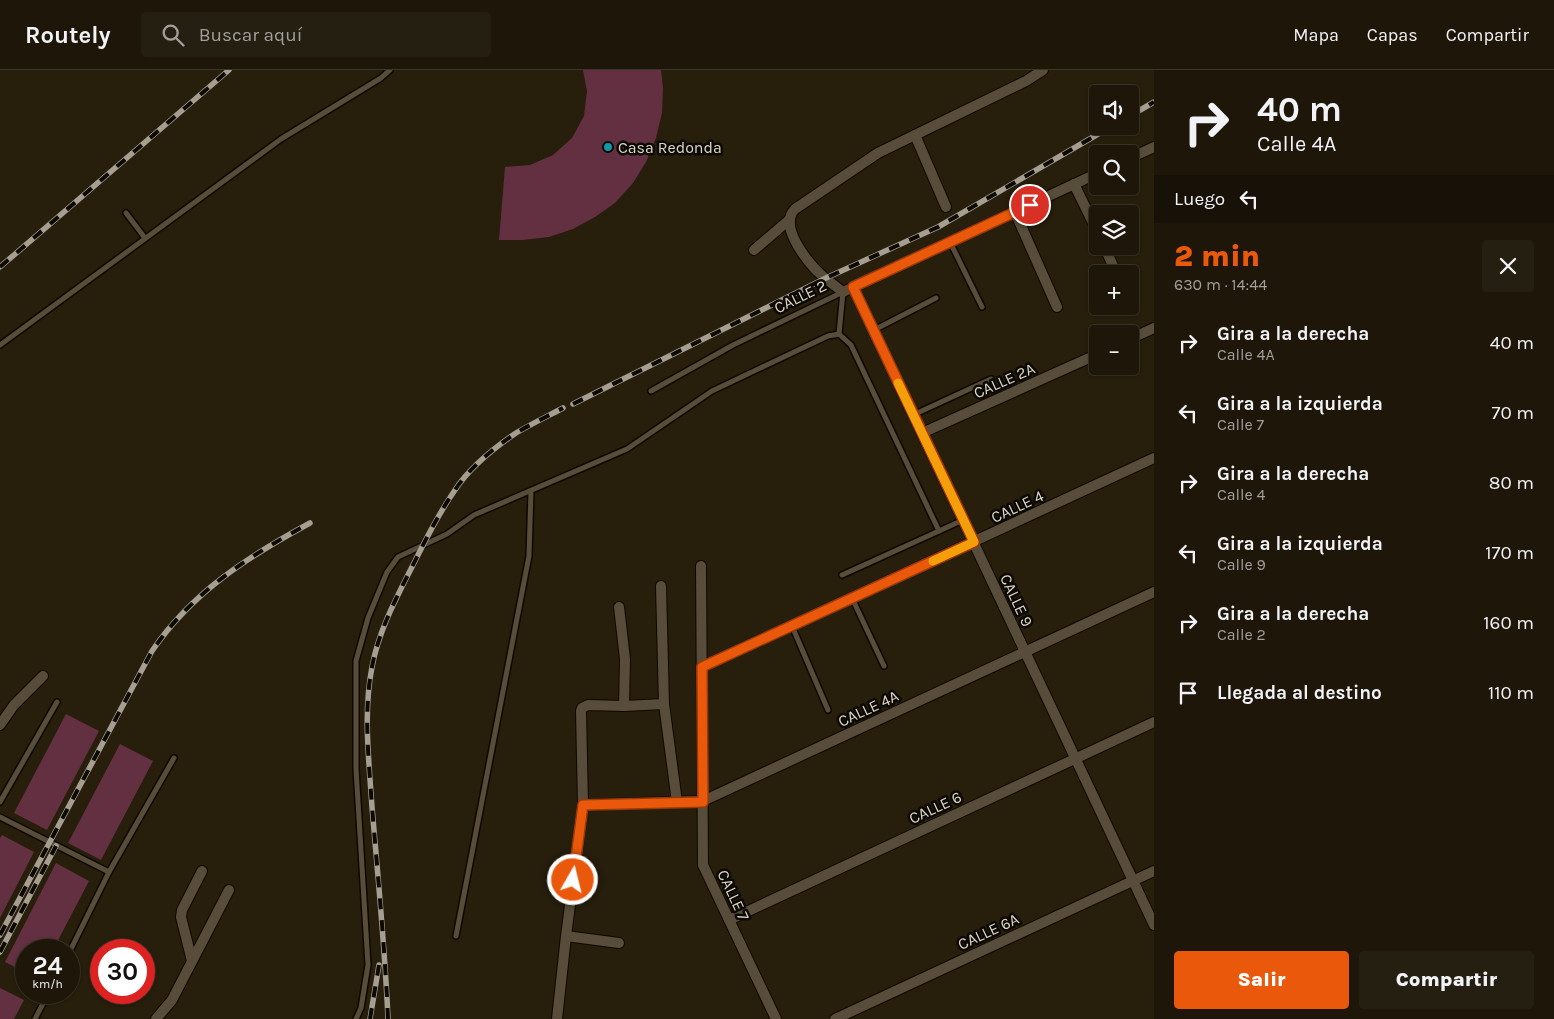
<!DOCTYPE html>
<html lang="es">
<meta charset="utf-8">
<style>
body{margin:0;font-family:Karla,sans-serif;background:#251f12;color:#f1f3f6;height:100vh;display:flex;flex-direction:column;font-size:19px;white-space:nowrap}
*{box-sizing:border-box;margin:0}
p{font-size:16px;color:#a09f9c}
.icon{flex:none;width:28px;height:28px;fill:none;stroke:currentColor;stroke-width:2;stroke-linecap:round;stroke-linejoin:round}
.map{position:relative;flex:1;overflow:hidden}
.side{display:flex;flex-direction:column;background:#1d1609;width:400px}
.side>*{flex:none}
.top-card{background:#1d1609;color:#f1f3f6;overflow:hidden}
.controls{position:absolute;left:1089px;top:15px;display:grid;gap:10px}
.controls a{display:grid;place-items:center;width:50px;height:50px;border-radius:5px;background:#1d1609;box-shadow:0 1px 4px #0004,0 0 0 1px #3b352a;font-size:25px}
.speed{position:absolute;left:15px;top:869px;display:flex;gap:10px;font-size:25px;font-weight:700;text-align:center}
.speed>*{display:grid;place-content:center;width:65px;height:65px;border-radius:50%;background:#1d1609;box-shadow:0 1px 4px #0004,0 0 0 1px #3b352a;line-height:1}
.speed small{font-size:12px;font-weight:400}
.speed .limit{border:8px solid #d22;background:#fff;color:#111}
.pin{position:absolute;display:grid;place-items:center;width:42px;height:42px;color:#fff;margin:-21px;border:2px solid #fff;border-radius:50%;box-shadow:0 1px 5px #0007}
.me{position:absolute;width:55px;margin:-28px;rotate:8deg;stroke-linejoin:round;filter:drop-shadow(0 0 4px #0008)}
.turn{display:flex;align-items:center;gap:18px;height:105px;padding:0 20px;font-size:22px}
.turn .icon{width:65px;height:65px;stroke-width:2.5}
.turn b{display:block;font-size:35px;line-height:42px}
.then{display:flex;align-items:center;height:48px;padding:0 20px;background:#0003;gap:10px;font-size:19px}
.round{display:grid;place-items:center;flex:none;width:52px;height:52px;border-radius:5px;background:#251f12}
.head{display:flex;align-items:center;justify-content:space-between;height:85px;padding:0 20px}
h1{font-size:30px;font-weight:800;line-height:38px;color:#ea580c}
.action{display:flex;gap:10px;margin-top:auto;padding:10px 20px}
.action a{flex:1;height:58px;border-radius:5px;background:#ea580c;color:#fff;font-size:20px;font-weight:800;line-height:58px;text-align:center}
.action a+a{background:#251f12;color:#f1f3f6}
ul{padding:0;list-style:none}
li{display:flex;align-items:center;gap:15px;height:70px;padding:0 20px}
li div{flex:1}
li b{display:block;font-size:19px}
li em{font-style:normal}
header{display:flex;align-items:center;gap:30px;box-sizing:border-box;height:70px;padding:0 25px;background:#1d1609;border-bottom:1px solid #3b352a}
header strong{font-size:24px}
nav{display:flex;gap:28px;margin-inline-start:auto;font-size:18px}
.search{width:350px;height:45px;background:#251f12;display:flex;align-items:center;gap:12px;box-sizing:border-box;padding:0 18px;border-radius:5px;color:#a09f9c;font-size:19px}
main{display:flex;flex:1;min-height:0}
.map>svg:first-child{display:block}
.building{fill:#623041}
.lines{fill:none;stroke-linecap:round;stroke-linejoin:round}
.lane-casing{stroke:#100800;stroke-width:8}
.street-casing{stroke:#100800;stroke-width:12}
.lane{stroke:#574d3a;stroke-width:5}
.street{stroke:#574d3a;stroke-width:10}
.rail-casing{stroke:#a59e91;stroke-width:5.5}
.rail{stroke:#0c0903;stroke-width:4;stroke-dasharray:11;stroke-linecap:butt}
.route-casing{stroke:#983908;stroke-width:12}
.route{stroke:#ea580c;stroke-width:9}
.slow{stroke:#f59e0b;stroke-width:9}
.culture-dot{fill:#0f9aa8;stroke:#0c0903;stroke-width:2}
.labels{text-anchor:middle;stroke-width:5;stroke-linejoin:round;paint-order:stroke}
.poi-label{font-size:16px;fill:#dbd5ca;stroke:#0c0903;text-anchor:start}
.street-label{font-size:16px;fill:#dbd5ca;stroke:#0c0903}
</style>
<header>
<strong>Routely</strong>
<div class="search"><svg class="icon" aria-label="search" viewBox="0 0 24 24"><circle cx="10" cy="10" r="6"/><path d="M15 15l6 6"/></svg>Buscar aquí</div>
<nav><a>Mapa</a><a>Capas</a><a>Compartir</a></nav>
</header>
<main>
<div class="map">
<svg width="1154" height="949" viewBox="0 0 1154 949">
<rect width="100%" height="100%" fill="#271e0c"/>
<g class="building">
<path d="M583,0H661L663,18L662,43L656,68L646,92L633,113L615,133L595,147L573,159L549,167L523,170H499L505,97L530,95L553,85L572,68L584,46L587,21Z"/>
<path d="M66,644L99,661L47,760L14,743Z"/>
<path d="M120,674L153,691L101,790L68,773Z"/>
<path d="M2,765L34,782L0,848V768Z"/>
<path d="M56,793L89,811L53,880H26V903L5,892Z"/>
<path d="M0,918L24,930L14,949H0Z"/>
</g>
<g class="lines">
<defs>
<g id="lane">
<path d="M126,143L145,168"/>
<path d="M950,172L982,237"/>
<path d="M874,260L936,228"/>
<path d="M839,264L843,222"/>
<path d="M0,275L281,69L381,8L390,0"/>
<path d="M651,321L733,275L843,222"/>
<path d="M913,345L991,309"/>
<path d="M939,461L963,450"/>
<path d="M852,528L884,596"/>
<path d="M792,556L828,640"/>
<path d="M0,732L57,632"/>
<path d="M0,747L109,802"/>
<path d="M456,866L529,486L531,421"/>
<path d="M69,883L109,802L174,688"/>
<path d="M35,949L49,922"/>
<path d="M356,949L361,938L368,895L356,699V591L368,548L387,502L398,487L447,464L474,445L627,379L712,321L828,266L839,264L851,275L939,461L842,505"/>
</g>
<g id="street">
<path d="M1043,0L1026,11L878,83L795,139C779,155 804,187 816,200C824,208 834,215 843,222L1098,103"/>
<path d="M915,65L946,137"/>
<path d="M1130,88L1154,77"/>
<path d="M1074,114L1098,163"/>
<path d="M1015,142L1057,237"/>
<path d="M1104,176L1115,200"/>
<path d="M754,180L789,150"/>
<path d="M853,217L1154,855"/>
<path d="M1130,269L1154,258"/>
<path d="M922,363L1098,284"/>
<path d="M701,496L703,795L776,949"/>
<path d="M661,516L664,634L677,732"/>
<path d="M619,537L625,589L624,636"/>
<path d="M702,597L1154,388"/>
<path d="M0,655L14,635L43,606"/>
<path d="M583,735L703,731L1154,522"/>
<path d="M729,850L1154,652"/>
<path d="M566,866L619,873"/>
<path d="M192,891L181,847L182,840L202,801"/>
<path d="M156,949L172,930L229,820"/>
<path d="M557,949L566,866L583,735L581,641L582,638L588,635L624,636L664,634"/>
<path d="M835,949L1154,801"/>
</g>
</defs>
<use href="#lane" class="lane-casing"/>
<use href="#street" class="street-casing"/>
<use href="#lane" class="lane"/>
<use href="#street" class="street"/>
<defs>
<g id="rail">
<path d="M1130,46L1154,32"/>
<path d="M0,197L229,0"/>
<path d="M573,334L826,208L938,157L1112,56"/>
<path d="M0,865L152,581C192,522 249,486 310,453"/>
<path d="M0,882L56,776"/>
<path d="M370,949L379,895"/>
<path d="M388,949C385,878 378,808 372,737C369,691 363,643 372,597C379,558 400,521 418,485C429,463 441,440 455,420C470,397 494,378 516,363C531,354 548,346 563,338"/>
</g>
</defs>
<use href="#rail" class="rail-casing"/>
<use href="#rail" class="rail"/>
</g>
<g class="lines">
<defs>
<path id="route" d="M573,810L583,735L703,732L702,597L974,472L853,217L1030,135"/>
</defs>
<use href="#route" class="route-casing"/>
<use href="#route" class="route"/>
<path class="slow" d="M898,313L974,472L933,491"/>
</g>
<circle class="culture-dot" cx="608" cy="77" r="5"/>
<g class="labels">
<g class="poi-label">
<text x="618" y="83">Casa Redonda</text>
</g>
<g class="street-label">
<text transform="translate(800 226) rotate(-26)" y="6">CALLE 2</text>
<text transform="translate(1004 310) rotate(-24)" y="6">CALLE 2A</text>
<text transform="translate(1017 436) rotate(-25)" y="6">CALLE 4</text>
<text transform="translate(1017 530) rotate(65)" y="6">CALLE 9</text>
<text transform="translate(868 638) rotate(-25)" y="6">CALLE 4A</text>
<text transform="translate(935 737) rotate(-25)" y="6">CALLE 6</text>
<text transform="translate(734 825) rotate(65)" y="6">CALLE 7</text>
<text transform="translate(988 861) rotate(-25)" y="6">CALLE 6A</text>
</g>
</g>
</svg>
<div class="controls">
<a><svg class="icon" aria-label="sound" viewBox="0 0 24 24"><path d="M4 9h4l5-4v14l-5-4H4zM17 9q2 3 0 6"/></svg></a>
<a><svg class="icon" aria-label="search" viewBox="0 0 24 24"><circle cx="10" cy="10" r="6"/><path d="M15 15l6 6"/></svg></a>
<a><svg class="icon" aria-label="layers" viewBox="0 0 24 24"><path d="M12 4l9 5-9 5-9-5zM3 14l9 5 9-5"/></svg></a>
<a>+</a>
<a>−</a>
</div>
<div class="speed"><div>24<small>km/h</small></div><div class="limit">30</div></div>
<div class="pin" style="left:1030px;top:135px;background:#d93025"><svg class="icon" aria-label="arrive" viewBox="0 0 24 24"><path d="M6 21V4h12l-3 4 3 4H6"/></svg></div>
<svg class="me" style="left:573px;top:810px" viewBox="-20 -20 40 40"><circle r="17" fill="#ea580c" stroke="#fff" stroke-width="3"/><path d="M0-11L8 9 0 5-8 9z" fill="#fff"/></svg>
</div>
<section class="side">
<div class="top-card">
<div class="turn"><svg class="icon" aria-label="right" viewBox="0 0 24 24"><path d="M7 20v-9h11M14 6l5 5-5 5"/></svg><div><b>40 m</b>Calle 4A</div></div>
<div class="then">Luego<svg class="icon" aria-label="left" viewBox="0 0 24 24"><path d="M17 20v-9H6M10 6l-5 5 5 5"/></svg></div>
</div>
<div class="head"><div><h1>2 min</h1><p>630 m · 14:44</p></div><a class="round"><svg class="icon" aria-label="close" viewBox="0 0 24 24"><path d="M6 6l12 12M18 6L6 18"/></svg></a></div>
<ul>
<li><svg class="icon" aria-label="right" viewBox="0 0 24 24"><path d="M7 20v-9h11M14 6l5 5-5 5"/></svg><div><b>Gira a la derecha</b><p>Calle 4A</p></div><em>40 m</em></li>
<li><svg class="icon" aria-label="left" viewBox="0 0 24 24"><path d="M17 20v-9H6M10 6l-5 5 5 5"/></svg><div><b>Gira a la izquierda</b><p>Calle 7</p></div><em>70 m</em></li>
<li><svg class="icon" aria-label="right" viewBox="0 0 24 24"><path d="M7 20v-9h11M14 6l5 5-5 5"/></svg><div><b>Gira a la derecha</b><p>Calle 4</p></div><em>80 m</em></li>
<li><svg class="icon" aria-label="left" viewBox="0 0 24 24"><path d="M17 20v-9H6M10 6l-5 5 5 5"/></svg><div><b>Gira a la izquierda</b><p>Calle 9</p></div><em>170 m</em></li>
<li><svg class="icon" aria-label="right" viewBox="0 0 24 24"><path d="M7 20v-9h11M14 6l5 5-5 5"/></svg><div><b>Gira a la derecha</b><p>Calle 2</p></div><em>160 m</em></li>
<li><svg class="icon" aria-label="arrive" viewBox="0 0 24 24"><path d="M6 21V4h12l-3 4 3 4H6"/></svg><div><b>Llegada al destino</b></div><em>110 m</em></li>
</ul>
<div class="action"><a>Salir</a><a>Compartir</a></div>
</section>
</main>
